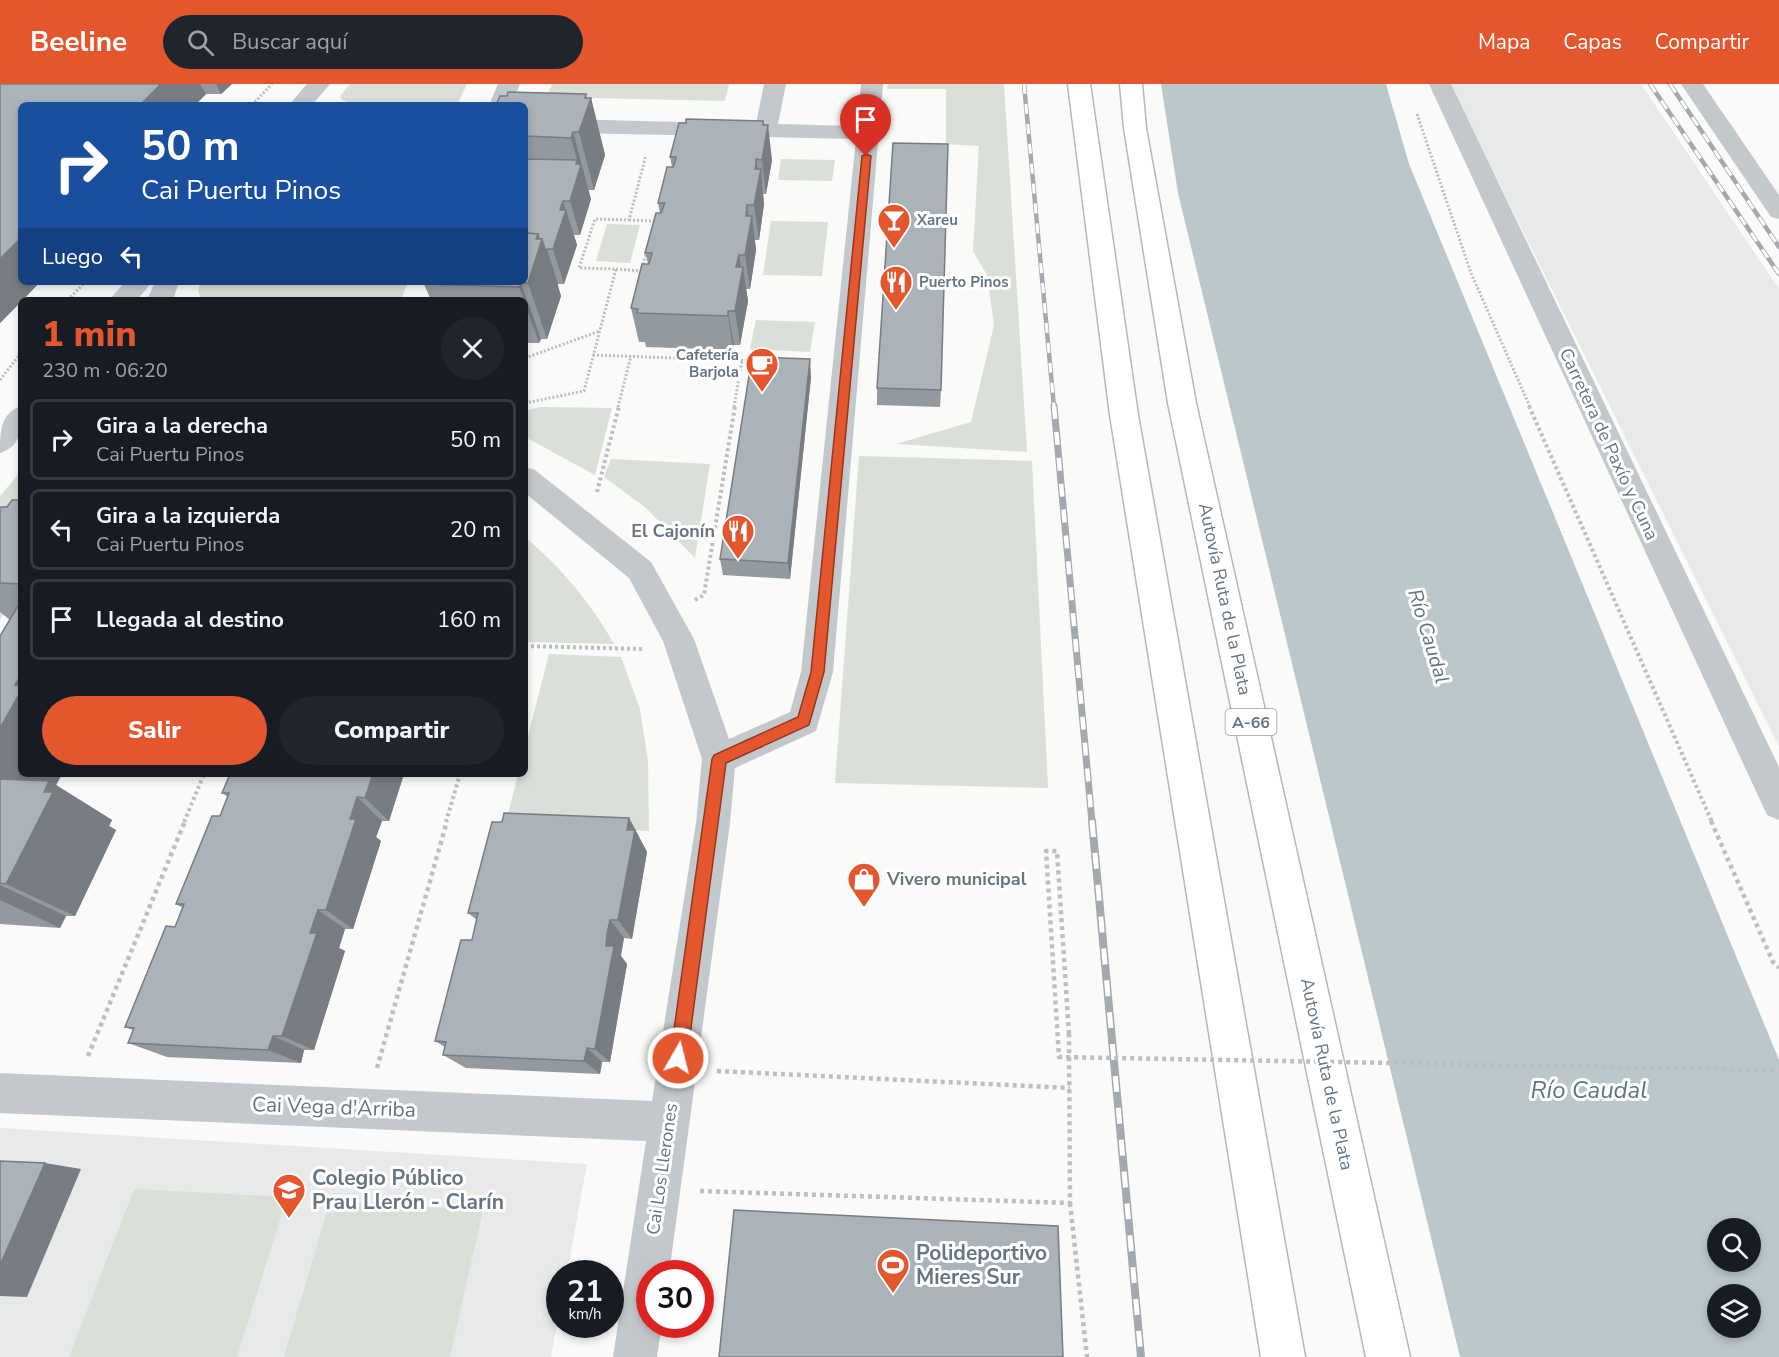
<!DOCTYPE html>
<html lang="es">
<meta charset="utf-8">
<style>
body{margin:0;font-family:"Nunito Sans",sans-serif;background:#20242c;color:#f1f3f6;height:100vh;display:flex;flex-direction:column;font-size:22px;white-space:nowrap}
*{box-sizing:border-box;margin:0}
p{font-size:20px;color:#9ea1a6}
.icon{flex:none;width:33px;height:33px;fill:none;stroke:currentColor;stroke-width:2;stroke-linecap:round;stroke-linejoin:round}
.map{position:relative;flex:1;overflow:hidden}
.panel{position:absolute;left:18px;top:213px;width:510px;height:480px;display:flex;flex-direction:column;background:#171b24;border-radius:9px;box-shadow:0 3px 9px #0003}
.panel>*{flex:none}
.guide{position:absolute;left:18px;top:18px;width:510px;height:183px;border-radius:9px;box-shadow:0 3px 9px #0003;background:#1a4fa0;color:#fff;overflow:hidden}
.tools{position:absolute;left:1707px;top:1134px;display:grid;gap:12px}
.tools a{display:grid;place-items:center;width:54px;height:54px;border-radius:50%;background:#171b24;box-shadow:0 3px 9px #0003;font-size:30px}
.speed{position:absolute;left:546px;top:1176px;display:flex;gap:12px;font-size:30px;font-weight:700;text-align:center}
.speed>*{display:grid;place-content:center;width:78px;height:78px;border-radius:50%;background:#171b24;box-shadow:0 3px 9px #0003;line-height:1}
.speed small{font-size:15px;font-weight:400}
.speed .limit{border:9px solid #d22;background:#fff;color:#111}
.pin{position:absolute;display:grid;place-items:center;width:51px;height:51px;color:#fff;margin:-62px -26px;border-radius:50% 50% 50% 0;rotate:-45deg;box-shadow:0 0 6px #0007}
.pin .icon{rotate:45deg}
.me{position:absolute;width:66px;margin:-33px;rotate:8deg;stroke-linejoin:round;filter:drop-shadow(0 0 4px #0008)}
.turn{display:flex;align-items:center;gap:21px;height:126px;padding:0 24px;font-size:27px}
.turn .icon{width:78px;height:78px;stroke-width:2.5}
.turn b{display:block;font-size:42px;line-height:51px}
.then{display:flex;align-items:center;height:57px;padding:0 24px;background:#0003;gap:12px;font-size:22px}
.round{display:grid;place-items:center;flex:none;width:63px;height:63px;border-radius:32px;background:#20242c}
.head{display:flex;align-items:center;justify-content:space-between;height:102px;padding:0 24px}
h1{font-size:36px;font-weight:800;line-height:45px;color:#e4572e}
.primary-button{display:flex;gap:12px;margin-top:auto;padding:12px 24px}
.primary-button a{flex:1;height:69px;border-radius:36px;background:#e4572e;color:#fff;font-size:24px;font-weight:800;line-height:69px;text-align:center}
.primary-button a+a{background:#20242c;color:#f1f3f6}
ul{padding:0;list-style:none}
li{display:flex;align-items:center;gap:18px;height:81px;margin:0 12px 9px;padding:0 12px;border:3px solid #363941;border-radius:9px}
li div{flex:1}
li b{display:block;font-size:22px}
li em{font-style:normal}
header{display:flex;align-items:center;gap:36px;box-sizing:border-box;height:84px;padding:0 30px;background:#e4572e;color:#fff}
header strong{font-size:28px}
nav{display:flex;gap:33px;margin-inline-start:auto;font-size:21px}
.search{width:420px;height:54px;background:#20242c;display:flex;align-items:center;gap:15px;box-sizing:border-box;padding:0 21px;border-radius:33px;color:#9ea1a6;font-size:22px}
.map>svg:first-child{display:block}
.built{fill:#e8e9e9}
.green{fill:#dadfd7}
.water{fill:#bbc7cb;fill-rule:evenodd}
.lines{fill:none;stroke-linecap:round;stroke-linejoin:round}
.motorway-casing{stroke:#b4b9bd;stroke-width:3}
.path-far2{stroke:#bbbfc2;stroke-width:3;stroke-dasharray:2 2;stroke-linecap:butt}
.path-far1{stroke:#bbbfc2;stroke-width:4;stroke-dasharray:3 3;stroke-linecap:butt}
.path{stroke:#bbbfc2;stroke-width:4.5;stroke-dasharray:4 4;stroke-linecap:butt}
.minor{fill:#c3c8cc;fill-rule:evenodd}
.tertiary{fill:#c3c8cc;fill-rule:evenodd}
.motorway{fill:#fff;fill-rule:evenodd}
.rail-far2-casing{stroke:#a2aab0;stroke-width:4.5}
.rail-far1-casing{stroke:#a2aab0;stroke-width:7}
.rail-casing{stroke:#a2aab0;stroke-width:8}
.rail-far2{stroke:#fff;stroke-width:3;stroke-dasharray:10;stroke-linecap:butt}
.rail-far1{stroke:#fff;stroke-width:4.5;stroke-dasharray:13;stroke-linecap:butt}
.rail{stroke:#fff;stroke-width:5;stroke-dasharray:16;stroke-linecap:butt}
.path-bridge{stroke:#bbbfc2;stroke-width:4.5;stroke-dasharray:4 4;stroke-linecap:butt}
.wall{fill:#929a9f}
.shaded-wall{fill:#777d82}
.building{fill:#aab3b9;stroke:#777d82;stroke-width:1.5}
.route{fill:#e4572e;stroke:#94391e;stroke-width:1.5}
.labels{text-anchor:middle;stroke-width:6;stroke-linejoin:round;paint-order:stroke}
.far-poi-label{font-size:15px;font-weight:bold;fill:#657683;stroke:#fff;text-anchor:start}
.shield{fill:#fff;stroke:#939fa8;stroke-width:1.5}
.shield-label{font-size:16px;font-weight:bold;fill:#657683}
.street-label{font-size:18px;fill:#657683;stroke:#fff}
.poi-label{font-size:18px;font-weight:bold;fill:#657683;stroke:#fff;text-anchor:end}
.water-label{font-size:20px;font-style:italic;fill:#60757c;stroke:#fff}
.near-street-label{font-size:21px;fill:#657683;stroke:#fff}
.near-poi-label{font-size:21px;font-weight:bold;fill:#657683;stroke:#fff;text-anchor:start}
.near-water-label{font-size:24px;font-style:italic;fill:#60757c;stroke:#fff}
</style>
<header>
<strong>Beeline</strong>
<div class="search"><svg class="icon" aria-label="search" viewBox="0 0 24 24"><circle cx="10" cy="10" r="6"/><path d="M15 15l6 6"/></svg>Buscar aquí</div>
<nav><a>Mapa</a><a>Capas</a><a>Compartir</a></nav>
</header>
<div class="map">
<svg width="1779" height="1273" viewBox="0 0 1779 1273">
<rect width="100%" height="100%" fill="#fafaf8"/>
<g class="built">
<path d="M1450,0H1641L1779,205V663Z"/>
<path d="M0,1044L587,1080L567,1189L560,1190L559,1229L551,1273H0Z"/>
</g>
<g class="green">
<path d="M350,0H467L457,21H355L342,16L340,12Z"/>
<path d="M552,0H729L725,17L547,13Z"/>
<path d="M888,0H1004L1027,368L896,360L971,338L994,241L987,191L973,167L979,62L946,60V5H887Z"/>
<path d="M781,75L835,76L832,97L778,96Z"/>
<path d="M771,137L828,138L822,192L763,191Z"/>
<path d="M607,140L640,141L630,179L596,177Z"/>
<path d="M200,198H408L401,216H202L198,208Z"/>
<path d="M756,236L815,238L810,268L750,265Z"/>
<path d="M540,323L612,324L595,391L525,353V327Z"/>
<path d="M859,372L1032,377L1048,704L835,699Z"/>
<path d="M611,375L710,380L695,474L646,424L604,393Z"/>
<path d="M21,387V498L0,536V412Z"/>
<path d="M525,453C562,485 590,518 614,560L525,558Z"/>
<path d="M549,570L621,573L640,625L648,677L649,747L505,742L518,690H525V664Z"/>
<path d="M134,1105L287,1113L237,1273H69Z"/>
<path d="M330,1117L483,1126L450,1273H284Z"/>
</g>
<path class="water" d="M1161,0H1386L1409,80L1779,976V1273H1460L1178,109ZM1718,1144H1750V1178H1718ZM1718,1210H1750V1244H1718Z"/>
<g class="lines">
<defs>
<g id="motorway">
<path d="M1068,0H1090L1138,331L1305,1273H1261L1110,331Z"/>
<path d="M1120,0H1142L1146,44L1196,319L1410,1273H1366L1168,319L1124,44Z"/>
</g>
</defs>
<use href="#motorway" class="motorway-casing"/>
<g class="path-far2">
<path d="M252,21L272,0"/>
<path d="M1417,30L1471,189L1530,323"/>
<path d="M629,136L654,137L653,141"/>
<path d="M616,185L641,187L647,166"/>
<path d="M68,216L85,198"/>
<path d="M593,271L756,277"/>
<path d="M525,274L600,247"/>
<path d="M0,296L21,269"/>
<path d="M525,319L584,307L616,185L579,184L595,135L629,136L646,71"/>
<path d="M618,323L631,272"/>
<path d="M734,323L742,276"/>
</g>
<g class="path-far1">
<path d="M1529,322L1712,738"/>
<path d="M597,408L619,322"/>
<path d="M695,516L704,511L735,322"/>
<path d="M525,562L642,565"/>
<path d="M184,738L204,690"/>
<path d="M446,738L460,690"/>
</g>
<g class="path">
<path d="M1711,737L1773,878L1779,884"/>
<path d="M88,972L185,737"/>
<path d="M377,984L447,737"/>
<path d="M717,987L1070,1004"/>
<path d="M700,1107L1070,1119L1069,950"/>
<path d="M1070,1119L1087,1273"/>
</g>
<g class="minor">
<path d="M307,0H330L312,21H289Z"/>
<path d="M498,0H520L511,21H489Z"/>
<path d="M764,0H786L778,40L857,42L861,0H883L833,588L816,647L735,684L730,739L669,1190H650V1240H662L657,1273H613L646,1057L0,1029V989L652,1017L696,739L702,675L663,557L629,494L525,409V383L535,386L651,478L694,555L729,655L790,628L801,588L856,55L525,48V34L756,40Z"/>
<path d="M1681,0H1703L1779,111V135L1771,133Z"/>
<path d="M125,198H152L137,216H109Z"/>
<path d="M155,198H179L173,216H147Z"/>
<path d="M21,322C21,343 23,362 0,369C0,349 0,329 21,322Z"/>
</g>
<path class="tertiary" d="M1429,0H1451L1779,683V736L1767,731Z"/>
<use href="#motorway" class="motorway"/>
<defs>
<g id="rail-far2">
<path d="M1024,0L1054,323"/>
<path d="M1650,0L1779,190"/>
<path d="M1670,0L1779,163"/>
</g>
<path id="rail-far1" d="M1054,322L1092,738"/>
<path id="rail" d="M1092,737L1141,1273"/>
</defs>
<use href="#rail-far2" class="rail-far2-casing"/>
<use href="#rail-far1" class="rail-far1-casing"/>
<use href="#rail" class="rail-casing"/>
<use href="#rail-far2" class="rail-far2"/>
<use href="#rail-far1" class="rail-far1"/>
<use href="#rail" class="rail"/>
<path class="path-bridge" d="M1069,950L1057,767H1046L1059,973L1779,986"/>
</g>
<g class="wall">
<path d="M0,0H232L221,10H206L195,21H21V198H40L0,239Z"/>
<path d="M587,14H591L605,71L594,106H588L591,115L580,151H574L577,161L564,200H558V202L561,212L547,255H541L539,259H525V216H431L423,198H525V21Z"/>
<path d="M763,37L772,76L766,110H763L764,120L759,156H755L756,166L750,205H746L748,217L740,261H734L733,266L646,263L645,258H639L631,224L648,180L645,169L660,129L658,119L672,83L670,73Z"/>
<path d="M811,293L790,495L723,491L720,475Z"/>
<path d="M877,304L941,306L940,323L877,321Z"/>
<path d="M21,416V690H62L56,701L112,736L109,742L116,746L75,832H66L60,844L0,840V552L10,536L0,528V424L7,423Z"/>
<path d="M404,690L389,737H382L376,753L381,757L353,845H345L339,864L345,867L314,966H304L301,979L167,973L128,959L133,946L125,943L175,843L183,824L176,820L220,732L228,713L222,709Z"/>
<path d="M629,734L647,768L632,855L624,854L621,868V872L627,880L610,978H602L600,990L466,984L443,971L445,963L435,957L472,856L477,836L468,829Z"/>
</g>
<g class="shaded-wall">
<path d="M161,0H200L206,10L195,21H140Z"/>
<path d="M216,0H232L221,10Z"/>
<path d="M586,10L588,20L591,14L605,71L594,106L579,48L585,14Z"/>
<path d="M763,37L766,57L768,41L772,76L766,110L762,76Z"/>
<path d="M573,48L591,115L580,151L570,117L577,76L580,86L571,54Z"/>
<path d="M756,75L759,96L761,85L764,120L759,156L754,121L755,85Z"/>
<path d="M563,117L577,161L564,200L553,165L560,126Z"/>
<path d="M747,121L750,142L752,132L756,166L750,205L745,171L746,132Z"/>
<path d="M538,150L542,155L547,165L558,200V202L561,212L547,255L528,199L536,155Z"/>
<path d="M21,154V198H40L23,216H21V218L0,239V175Z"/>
<path d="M739,171L742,191L743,183L748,217L740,261L735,227L736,183Z"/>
<path d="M521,199L541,255L539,259L525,220V216H524L519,203Z"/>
<path d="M728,227L734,261L733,266L728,232Z"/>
<path d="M810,275L811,293L790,495L788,479Z"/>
<path d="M21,591V606L15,601Z"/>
<path d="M21,607V690H62L56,701L112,736L109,742L116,746L75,832L6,800L0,695V644Z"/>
<path d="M373,690H404L389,737L365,714Z"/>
<path d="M357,713L382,737L376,753L381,757L353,845L326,826L350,735Z"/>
<path d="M629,734L647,768L632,855L618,836L627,746Z"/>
<path d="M0,801L66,832L60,844L0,816Z"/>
<path d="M318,826L345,845L339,864L345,867L314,966L282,952L310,849Z"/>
<path d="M610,836L624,854L621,872L627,880L610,978L595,965L606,862Z"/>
<path d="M273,952L304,966L301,979L268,966Z"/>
<path d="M587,964L602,978L600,990L584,977Z"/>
<path d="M45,1079L81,1085L27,1213L0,1212V1181Z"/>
</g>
<g class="building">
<path d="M0,0H161L140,21H21V154L0,175Z"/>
<path d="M508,8L586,10L585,14H591L579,48H573L571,54L525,52V21H496L500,12H507Z"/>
<path d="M686,35L763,37V41H768L762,76L756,75V80L755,85H761L754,121H747L746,132H752L745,171H739L736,183H743L735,227H728V232L637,229L638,225L631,224L642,180H649L652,169H645L656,129H661L665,119H658L667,83H673L675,78L676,73H670L679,39H686Z"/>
<path d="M893,59L948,60L941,306L877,304Z"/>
<path d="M525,75L577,76L576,80L581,81L570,117H563L561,122L560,126H566L553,165H547L546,168L542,155H539L538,150L525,149Z"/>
<path d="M525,149L538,150L536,155H542L528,199H521L519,203L427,200L428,198H525Z"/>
<path d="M752,273L810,275L788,479L720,475Z"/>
<path d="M12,416H21V500L0,499V424L1,423H7Z"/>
<path d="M21,517V591L15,601L21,602V607L0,644V552Z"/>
<path d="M230,690H373L365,714L357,713L350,735H356L326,826H318L310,849H317L282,952H273L268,966L128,959L134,944L125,943L166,842L175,843L184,820H176L212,732H220L229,709H222Z"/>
<path d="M0,695L49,697L44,708H53L6,800L0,799Z"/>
<path d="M504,729L629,734L627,746H635L618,836H610L607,850L606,862H614L595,965L587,964L584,977L443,971L446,958L435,957L461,856H472L478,829H468L492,738H502Z"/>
<path d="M0,1077L45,1079L0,1181Z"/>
<path d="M734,1126L1058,1142L1063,1273H719Z"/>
</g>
<path class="route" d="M866,70L871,72L824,588L809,641L726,679L687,974L684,980L678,982L673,980L670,974L712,675L714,671L798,633L811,588L862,72Z"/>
<defs>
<symbol id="bar-pin" viewBox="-11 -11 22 30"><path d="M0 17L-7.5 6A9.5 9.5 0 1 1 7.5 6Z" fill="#e4572e" stroke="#fff"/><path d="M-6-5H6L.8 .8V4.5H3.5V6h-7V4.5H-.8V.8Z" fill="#fff"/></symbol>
<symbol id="restaurant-pin" viewBox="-11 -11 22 30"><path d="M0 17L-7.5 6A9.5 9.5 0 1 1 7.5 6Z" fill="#e4572e" stroke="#fff"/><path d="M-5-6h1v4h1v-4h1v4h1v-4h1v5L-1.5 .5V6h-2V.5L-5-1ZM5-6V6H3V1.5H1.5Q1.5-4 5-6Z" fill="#fff"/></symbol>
<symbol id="cafe-pin" viewBox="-11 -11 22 30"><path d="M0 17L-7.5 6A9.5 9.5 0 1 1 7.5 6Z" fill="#e4572e" stroke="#fff"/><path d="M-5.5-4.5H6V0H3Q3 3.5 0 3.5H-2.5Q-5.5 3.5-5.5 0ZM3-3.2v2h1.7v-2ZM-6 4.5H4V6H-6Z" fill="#fff"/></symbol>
<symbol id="shop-pin" viewBox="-11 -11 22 30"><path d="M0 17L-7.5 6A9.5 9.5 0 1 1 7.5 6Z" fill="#e4572e" stroke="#fff"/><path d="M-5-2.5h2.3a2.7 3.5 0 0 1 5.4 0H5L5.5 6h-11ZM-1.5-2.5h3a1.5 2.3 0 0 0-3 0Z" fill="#fff"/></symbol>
<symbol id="school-pin" viewBox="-11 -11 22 30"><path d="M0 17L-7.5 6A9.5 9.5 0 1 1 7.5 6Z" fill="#e4572e" stroke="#fff"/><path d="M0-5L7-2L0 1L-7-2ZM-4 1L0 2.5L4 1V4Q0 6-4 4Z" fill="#fff"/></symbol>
<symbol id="stadium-pin" viewBox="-11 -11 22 30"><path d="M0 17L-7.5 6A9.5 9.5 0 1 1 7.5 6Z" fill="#e4572e" stroke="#fff"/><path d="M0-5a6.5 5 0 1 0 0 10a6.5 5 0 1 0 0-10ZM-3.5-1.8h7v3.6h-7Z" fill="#fff"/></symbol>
</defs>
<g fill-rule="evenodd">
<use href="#bar-pin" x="875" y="117" width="38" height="52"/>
<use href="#restaurant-pin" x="877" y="179" width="38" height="52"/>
<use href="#cafe-pin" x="743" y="261" width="38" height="52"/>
<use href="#restaurant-pin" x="719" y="428" width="38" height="52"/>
<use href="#shop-pin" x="845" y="776" width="38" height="52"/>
<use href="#school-pin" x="270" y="1087" width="38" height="52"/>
<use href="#stadium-pin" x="874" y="1162" width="38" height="52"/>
</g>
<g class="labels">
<g class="far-poi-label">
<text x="917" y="141">Xareu</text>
<text x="919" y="203">Puerto Pinos</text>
<text x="739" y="276" text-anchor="end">Cafetería<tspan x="739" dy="17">Barjola</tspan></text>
</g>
<rect class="shield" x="1225.5" y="625" width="51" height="26" rx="4.5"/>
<g class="shield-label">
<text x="1251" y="644">A-66</text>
</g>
<g class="street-label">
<text transform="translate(1609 360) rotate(65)" y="6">Carretera de Paxío y Cuna</text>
<text transform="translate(1225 515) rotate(78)" y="6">Autovía Ruta de la Plata</text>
<text transform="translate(1327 990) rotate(78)" y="6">Autovía Ruta de la Plata</text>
<text transform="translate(662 1085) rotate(-82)" y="6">Cai Los Llerones</text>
</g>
<g class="poi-label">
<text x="715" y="453">El Cajonín</text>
<text x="887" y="801" text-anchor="start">Vivero municipal</text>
</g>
<g class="water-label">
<text transform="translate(1429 552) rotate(73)" y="7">Río Caudal</text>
</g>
<g class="near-street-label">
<text transform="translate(334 1023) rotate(2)" y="7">Cai Vega d'Arriba</text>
</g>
<g class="near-poi-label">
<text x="312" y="1101">Colegio Público<tspan x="312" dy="24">Prau Llerón - Clarín</tspan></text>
<text x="916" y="1176">Polideportivo<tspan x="916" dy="24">Mieres Sur</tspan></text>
</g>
<g class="near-water-label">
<text x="1589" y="1014">Río Caudal</text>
</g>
</g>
</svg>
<div class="tools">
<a><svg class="icon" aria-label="search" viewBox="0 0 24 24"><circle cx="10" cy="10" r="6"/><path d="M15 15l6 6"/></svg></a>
<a><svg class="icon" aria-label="layers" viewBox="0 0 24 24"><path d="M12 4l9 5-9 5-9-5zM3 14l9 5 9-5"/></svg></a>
</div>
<div class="speed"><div>21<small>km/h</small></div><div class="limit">30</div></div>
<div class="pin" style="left:866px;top:72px;background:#d93025"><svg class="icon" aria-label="arrive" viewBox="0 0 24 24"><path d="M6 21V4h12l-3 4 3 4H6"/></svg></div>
<svg class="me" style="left:678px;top:974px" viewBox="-20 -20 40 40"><circle r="17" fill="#e4572e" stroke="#fff" stroke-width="3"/><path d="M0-11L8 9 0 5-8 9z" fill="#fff"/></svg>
<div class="guide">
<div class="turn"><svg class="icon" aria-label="right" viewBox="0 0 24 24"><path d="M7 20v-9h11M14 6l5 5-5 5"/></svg><div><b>50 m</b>Cai Puertu Pinos</div></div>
<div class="then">Luego<svg class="icon" aria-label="left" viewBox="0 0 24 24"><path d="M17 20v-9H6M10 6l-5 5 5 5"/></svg></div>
</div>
<section class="panel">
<div class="head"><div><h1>1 min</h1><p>230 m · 06:20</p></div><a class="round"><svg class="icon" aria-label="close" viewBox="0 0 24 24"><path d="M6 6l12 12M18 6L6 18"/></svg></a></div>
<ul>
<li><svg class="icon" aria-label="right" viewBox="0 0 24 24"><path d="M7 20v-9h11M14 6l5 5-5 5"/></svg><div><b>Gira a la derecha</b><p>Cai Puertu Pinos</p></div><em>50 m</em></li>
<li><svg class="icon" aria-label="left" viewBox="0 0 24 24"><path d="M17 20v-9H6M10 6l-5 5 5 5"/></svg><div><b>Gira a la izquierda</b><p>Cai Puertu Pinos</p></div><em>20 m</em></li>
<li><svg class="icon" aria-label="arrive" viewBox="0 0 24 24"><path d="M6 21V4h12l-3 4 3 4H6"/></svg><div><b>Llegada al destino</b></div><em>160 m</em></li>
</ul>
<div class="primary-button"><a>Salir</a><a>Compartir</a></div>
</section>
</div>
